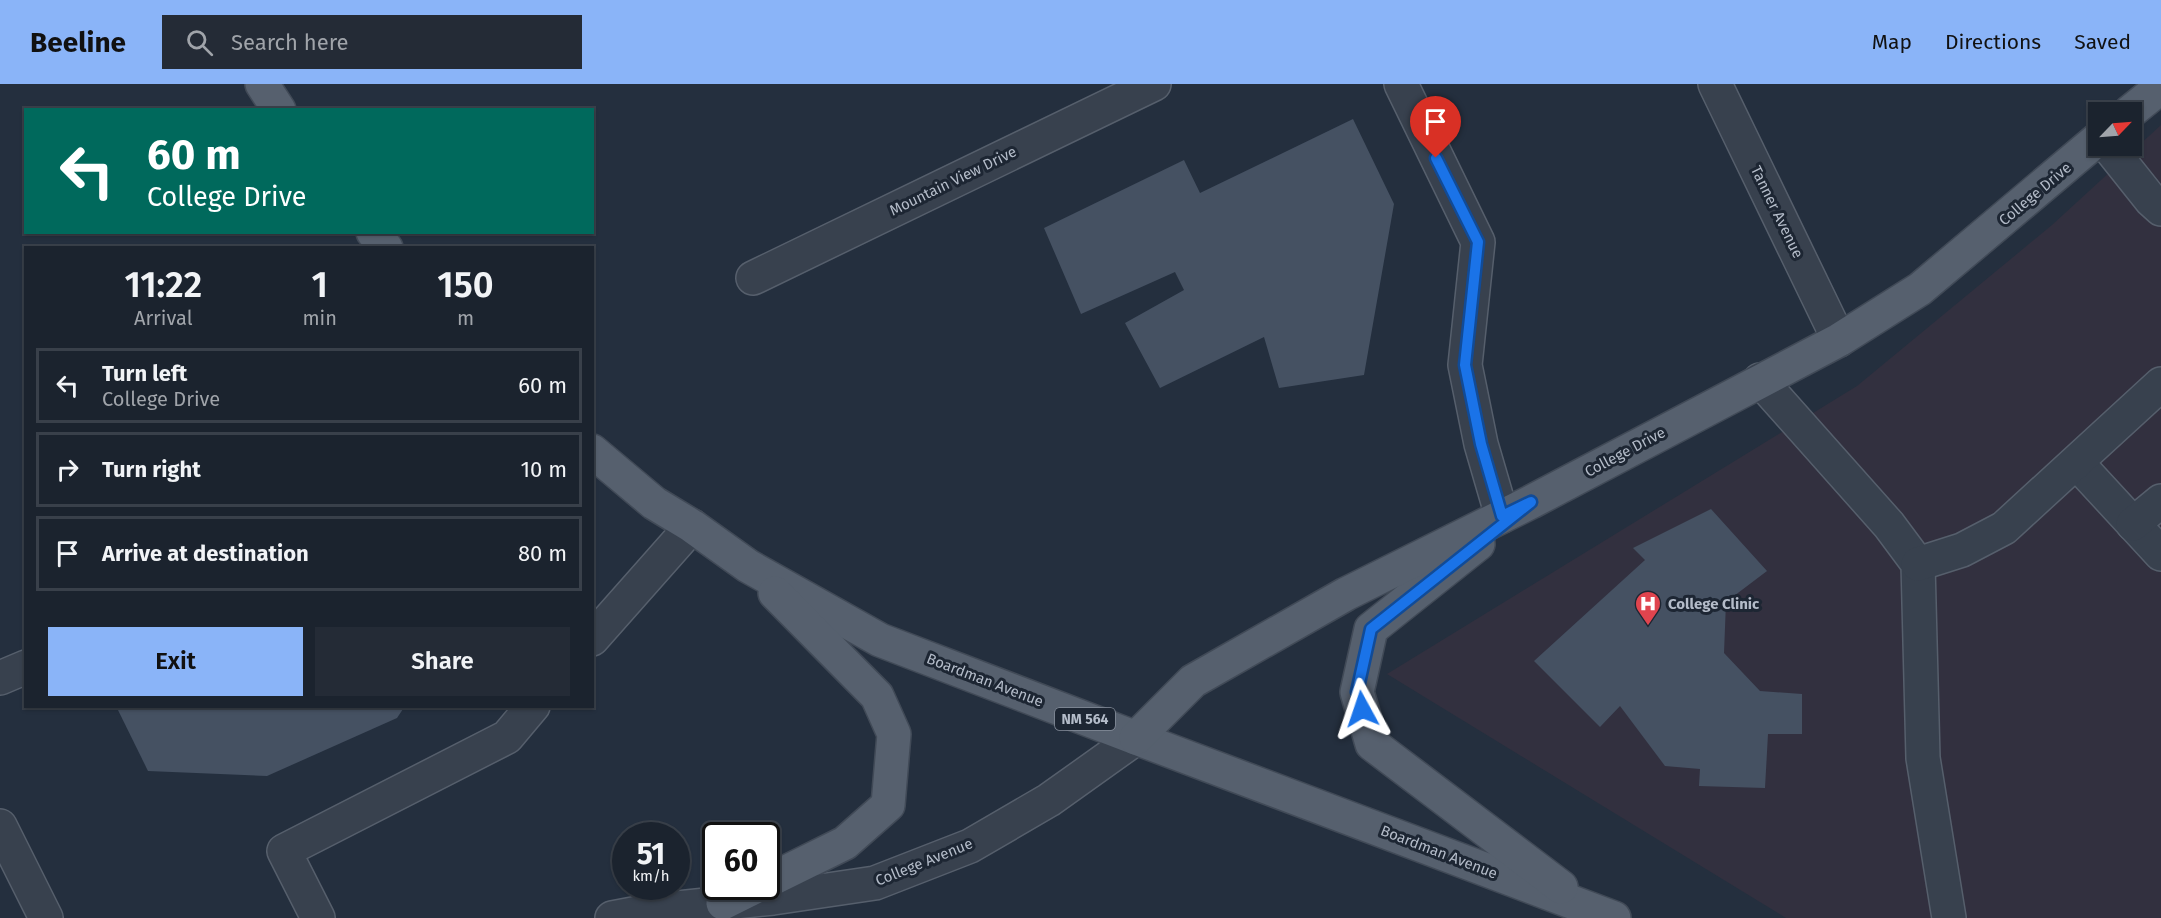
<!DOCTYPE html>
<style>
body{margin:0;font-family:"Fira Sans",sans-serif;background:#242b36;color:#f1f3f6;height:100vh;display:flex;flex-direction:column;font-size:22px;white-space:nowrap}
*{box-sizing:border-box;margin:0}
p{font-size:20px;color:#a0a4aa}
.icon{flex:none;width:33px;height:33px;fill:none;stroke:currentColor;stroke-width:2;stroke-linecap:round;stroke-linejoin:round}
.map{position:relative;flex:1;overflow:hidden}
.drawer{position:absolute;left:24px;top:162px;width:570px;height:462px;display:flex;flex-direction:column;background:#1b232e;border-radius:0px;box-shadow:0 2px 4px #0004,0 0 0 2px #39404a}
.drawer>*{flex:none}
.banner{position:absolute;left:24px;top:24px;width:570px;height:126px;border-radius:0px;box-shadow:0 2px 4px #0004,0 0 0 2px #39404a;background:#00695c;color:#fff;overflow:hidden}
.needle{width:39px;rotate:65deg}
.fabs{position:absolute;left:2088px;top:18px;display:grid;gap:12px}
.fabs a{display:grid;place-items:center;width:54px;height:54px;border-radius:0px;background:#1b232e;box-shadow:0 2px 4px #0004,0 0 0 2px #39404a;font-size:30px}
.speed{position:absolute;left:612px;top:738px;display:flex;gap:12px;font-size:30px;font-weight:700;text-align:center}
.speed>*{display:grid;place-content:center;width:78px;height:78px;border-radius:50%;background:#1b232e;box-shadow:0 2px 4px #0004,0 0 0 2px #39404a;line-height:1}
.speed small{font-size:15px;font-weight:400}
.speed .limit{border:3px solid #111;border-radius:9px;background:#fff;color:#111}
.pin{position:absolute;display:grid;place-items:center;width:51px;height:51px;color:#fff;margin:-62px -26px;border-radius:50% 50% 50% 0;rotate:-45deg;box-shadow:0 0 6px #0007}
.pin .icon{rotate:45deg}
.me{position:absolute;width:66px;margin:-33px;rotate:355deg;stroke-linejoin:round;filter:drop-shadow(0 0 4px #0008)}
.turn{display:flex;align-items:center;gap:21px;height:126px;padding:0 24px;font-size:27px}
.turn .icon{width:78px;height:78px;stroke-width:2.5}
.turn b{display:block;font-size:42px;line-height:51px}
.eta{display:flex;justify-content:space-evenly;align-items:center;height:102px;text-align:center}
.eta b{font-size:36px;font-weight:600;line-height:42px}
.button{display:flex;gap:12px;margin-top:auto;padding:12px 24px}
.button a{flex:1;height:69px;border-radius:0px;background:#8ab4f8;color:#111;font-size:24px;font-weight:600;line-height:69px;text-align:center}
.button a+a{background:#242b36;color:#f1f3f6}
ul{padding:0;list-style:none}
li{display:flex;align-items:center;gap:18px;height:75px;margin:0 12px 9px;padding:0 12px;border:3px solid #39404a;border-radius:0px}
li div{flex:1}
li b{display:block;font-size:22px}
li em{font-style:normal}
header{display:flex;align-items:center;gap:36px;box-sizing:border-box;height:84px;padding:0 30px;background:#8ab4f8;color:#111}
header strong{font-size:28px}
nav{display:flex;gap:33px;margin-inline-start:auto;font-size:21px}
.search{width:420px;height:54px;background:#242b36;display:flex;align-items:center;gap:15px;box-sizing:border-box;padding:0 21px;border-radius:0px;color:#a0a4aa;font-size:22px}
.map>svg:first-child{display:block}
.medical{fill:#32303f}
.building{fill:#455162}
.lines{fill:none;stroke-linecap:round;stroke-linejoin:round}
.minor-casing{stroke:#565f6c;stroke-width:36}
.major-casing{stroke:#414a57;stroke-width:36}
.minor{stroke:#38414e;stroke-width:33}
.major{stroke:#56606e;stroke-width:33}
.route-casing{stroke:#114b97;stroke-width:15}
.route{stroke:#1a73e8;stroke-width:10}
.labels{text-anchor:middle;stroke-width:6;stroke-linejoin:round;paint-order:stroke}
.shield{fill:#1d2633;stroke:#878f9c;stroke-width:1.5}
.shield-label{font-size:14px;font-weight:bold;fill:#b4bcc9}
.street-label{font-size:15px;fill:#b4bcc9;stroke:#1d2633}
.poi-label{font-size:15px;font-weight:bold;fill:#b4bcc9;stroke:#1d2633;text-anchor:start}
</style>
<header>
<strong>Beeline</strong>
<div class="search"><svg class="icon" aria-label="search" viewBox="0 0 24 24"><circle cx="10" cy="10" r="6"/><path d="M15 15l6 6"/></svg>Search here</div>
<nav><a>Map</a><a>Directions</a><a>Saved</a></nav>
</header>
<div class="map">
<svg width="2161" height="834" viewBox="0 0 2161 834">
<rect width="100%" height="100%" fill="#242f3e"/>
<path class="medical" d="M2161,41V834H1786L1387,590L1857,302L2052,141Z"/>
<g class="building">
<path d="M1353,35L1394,120L1364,291L1279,304L1264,253L1160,304L1125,239L1184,206L1175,188L1081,230L1044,144L1184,76L1200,109Z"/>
<path d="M1711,425L1767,487L1726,518L1724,569L1760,607L1802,610V650H1768L1765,704L1699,702L1700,685L1665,682L1620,622L1600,643L1534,577L1645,476L1633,464Z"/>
<path d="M116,622H405L397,634L267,692L148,687Z"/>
</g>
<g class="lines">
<defs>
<g id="minor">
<path d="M1401,0L1478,158L1465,281L1481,360L1502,432"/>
<path d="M1715,0L1839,256"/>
<path d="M2108,62L2151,116L2161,125"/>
<path d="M753,194L1154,0"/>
<path d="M1760,296L1889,441L1918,480L1923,674L1949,834"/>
<path d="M2077,379L2161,470"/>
<path d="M2133,440L2161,417"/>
<path d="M1918,480L1962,466L2004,444L2161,300"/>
<path d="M592,555L692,442"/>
<path d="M0,594L26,583"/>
<path d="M0,742L46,834"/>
<path d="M318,834L284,767L507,653L533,622"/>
<path d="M612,834L649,827L773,814L875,799L970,762L1049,716L1136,654"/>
</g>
<g id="major">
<path d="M262,0L279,26"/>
<path d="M2130,28L2161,3"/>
<path d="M373,148L386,164"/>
<path d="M592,367L654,419L692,442L748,482L880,556L1136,654L1614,834"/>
<path d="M1478,460L1371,545L1357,608L1372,660L1561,803"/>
<path d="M1136,654L1193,597L1346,510L1531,418L1839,256L1920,205L2098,55"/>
<path d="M766,798L845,759L888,721L894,650L877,612L775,509"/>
<path d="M723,819L757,802"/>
</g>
</defs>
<use href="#minor" class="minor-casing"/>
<use href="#major" class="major-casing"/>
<use href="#minor" class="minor"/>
<use href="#major" class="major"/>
</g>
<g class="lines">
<defs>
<path id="route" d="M1362,625L1357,608L1371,545L1531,418L1502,432L1481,360L1465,281L1478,158L1436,74"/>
</defs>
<use href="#route" class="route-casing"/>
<use href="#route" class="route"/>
</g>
<defs>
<symbol id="hospital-pin" viewBox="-11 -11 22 30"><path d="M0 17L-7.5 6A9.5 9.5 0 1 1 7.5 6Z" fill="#e0444e" stroke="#1d2633"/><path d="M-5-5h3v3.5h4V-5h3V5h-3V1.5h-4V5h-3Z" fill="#fff"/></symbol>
</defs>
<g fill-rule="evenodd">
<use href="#hospital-pin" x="1633" y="505" width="30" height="40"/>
</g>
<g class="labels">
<rect class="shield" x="1055" y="624" width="60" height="22" rx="4.5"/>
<g class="shield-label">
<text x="1085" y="640">NM 564</text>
</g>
<g class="street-label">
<text transform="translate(953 97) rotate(-26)" y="5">Mountain View Drive</text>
<text transform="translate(2035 110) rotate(-40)" y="5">College Drive</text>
<text transform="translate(1777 128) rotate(64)" y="5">Tanner Avenue</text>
<text transform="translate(1625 368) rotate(-28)" y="5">College Drive</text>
<text transform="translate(985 596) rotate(21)" y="5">Boardman Avenue</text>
<text transform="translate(1439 768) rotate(21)" y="5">Boardman Avenue</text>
<text transform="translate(924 778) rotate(-22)" y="5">College Avenue</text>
</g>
<g class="poi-label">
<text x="1668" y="525">College Clinic</text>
</g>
</g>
</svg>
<div class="fabs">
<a><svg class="needle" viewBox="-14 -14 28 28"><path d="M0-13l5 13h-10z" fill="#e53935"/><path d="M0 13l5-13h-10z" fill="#a0a4aa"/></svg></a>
</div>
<div class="speed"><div>51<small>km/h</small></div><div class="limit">60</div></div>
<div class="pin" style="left:1436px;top:74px;background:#d93025"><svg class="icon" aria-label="arrive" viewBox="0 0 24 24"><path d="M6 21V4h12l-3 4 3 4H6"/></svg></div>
<svg class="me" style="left:1362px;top:625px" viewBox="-20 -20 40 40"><path d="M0-17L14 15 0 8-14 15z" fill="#1a73e8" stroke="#fff" stroke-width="4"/></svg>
<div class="banner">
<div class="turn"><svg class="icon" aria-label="left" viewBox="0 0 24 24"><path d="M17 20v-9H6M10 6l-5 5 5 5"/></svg><div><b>60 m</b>College Drive</div></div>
</div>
<section class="drawer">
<div class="eta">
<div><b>11:22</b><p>Arrival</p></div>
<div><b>1</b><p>min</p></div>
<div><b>150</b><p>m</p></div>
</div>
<ul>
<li><svg class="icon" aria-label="left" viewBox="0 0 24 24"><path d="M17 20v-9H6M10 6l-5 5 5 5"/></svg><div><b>Turn left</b><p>College Drive</p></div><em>60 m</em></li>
<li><svg class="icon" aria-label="right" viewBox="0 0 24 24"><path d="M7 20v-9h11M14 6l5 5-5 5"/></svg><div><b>Turn right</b></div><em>10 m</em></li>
<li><svg class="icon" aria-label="arrive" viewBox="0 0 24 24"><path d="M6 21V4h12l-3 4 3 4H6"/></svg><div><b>Arrive at destination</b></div><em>80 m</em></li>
</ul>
<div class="button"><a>Exit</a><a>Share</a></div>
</section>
</div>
